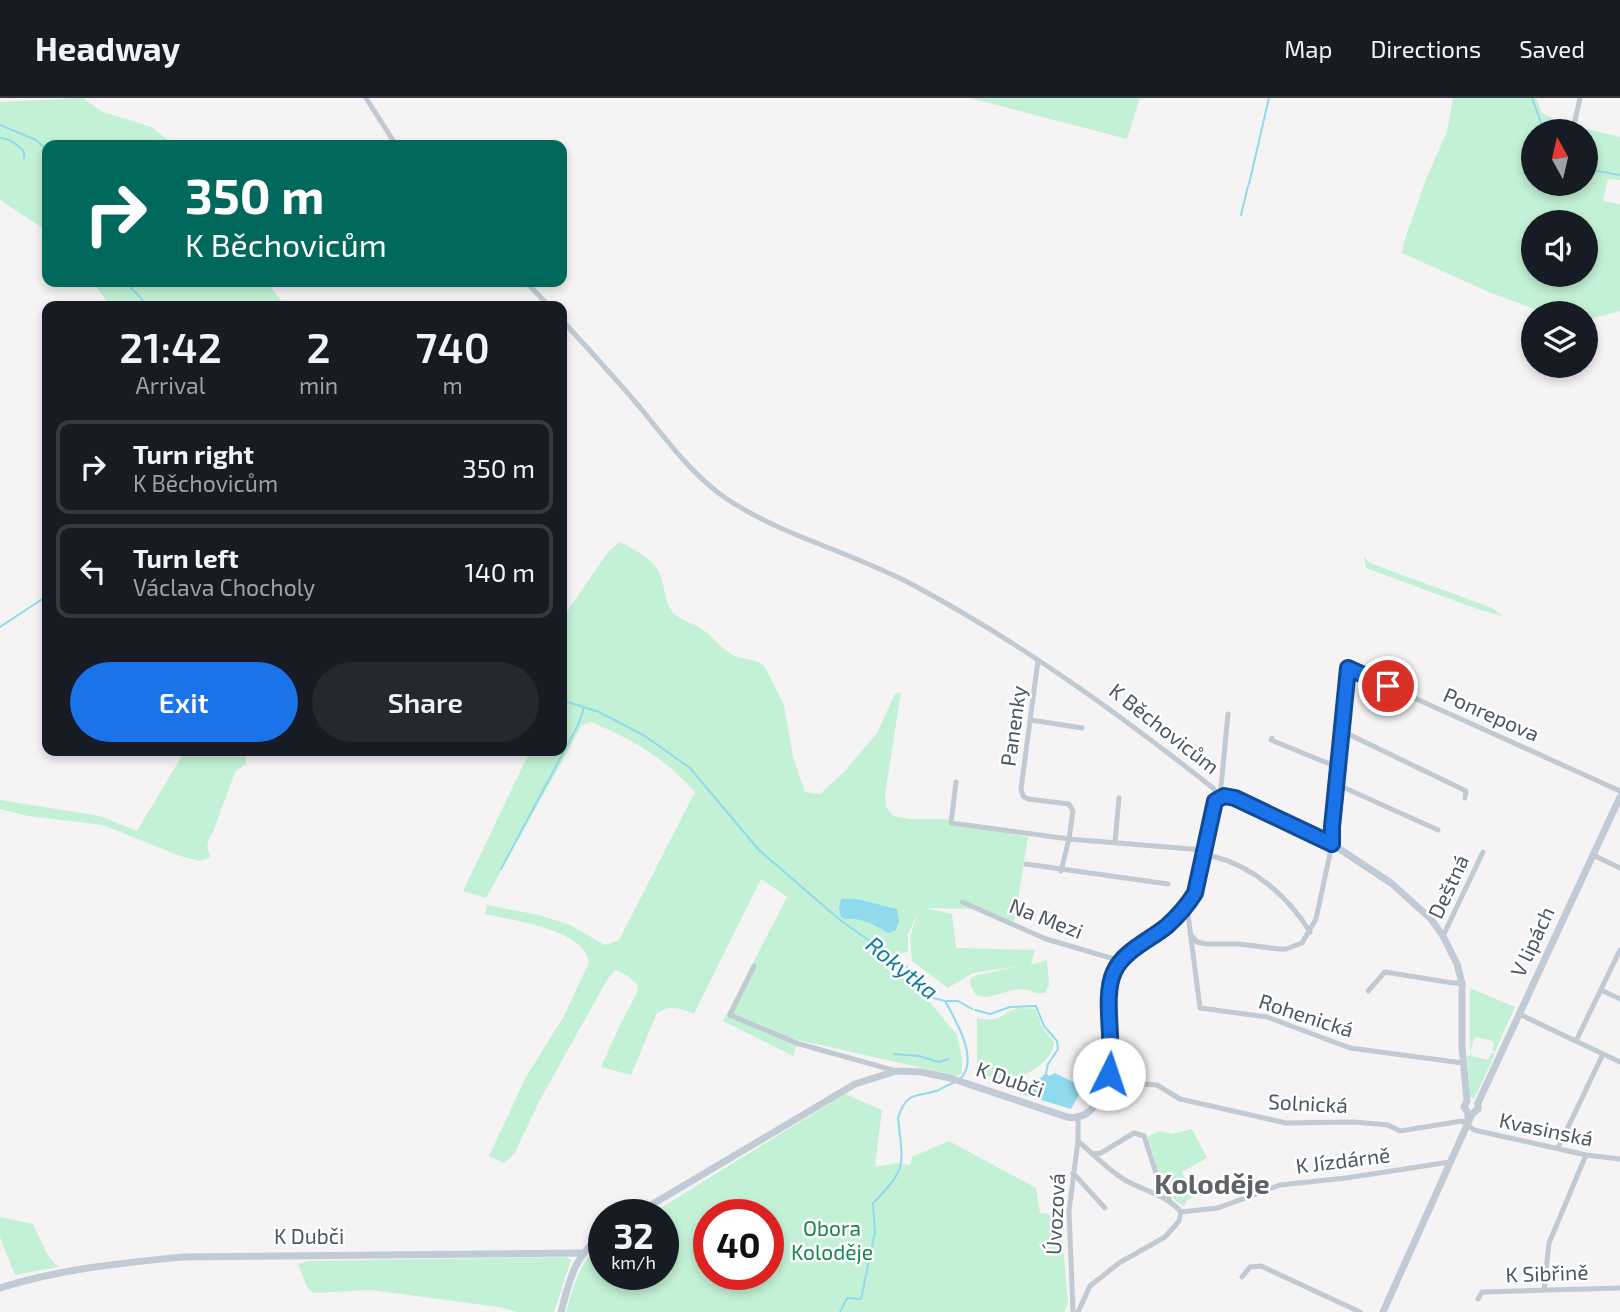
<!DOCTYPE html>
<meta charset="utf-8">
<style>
body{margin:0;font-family:"Exo 2",sans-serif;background:#242831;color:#f1f3f6;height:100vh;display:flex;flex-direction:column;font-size:26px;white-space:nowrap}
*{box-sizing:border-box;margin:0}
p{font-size:23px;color:#9ea1a6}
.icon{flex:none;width:38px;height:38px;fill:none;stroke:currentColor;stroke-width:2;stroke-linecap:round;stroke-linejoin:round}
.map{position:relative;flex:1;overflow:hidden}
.sheet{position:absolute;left:42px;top:203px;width:525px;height:455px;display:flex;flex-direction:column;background:#171b24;border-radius:14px;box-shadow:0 4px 10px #0003}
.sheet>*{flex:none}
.banner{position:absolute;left:42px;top:42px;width:525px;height:147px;border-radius:14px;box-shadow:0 4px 10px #0003;background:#00695c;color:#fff;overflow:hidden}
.needle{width:46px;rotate:352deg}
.controls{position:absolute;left:1521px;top:21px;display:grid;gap:14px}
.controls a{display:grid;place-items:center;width:77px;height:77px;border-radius:50%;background:#171b24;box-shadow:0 4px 10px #0003;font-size:35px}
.speed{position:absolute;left:588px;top:1101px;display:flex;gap:14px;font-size:35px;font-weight:700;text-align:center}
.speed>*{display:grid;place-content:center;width:91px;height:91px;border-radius:50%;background:#171b24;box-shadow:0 4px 10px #0003;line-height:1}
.speed small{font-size:18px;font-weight:400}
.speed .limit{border:10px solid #d22;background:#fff;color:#111}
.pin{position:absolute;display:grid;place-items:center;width:60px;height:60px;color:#fff;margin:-30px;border:4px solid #fff;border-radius:50%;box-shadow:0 2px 7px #0007}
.me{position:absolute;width:77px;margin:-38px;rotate:4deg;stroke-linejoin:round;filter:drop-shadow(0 0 5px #0008)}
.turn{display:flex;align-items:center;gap:24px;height:147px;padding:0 28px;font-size:32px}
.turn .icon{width:91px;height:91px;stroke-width:2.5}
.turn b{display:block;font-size:49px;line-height:60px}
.eta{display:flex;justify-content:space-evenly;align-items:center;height:119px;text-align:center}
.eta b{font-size:42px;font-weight:600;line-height:49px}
.action{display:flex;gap:14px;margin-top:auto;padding:14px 28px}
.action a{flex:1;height:80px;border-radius:42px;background:#1a73e8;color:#fff;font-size:28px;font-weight:600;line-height:80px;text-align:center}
.action a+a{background:#242831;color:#f1f3f6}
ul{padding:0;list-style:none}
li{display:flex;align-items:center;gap:21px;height:94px;margin:0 14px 10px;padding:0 14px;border:4px solid #363941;border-radius:14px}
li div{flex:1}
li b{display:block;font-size:26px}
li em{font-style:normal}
header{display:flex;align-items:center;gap:42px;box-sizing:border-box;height:98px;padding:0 35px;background:#171b24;border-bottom:2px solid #363941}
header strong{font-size:33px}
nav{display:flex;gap:38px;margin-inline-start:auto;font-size:24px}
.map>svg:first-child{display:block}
.green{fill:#c3f1d5;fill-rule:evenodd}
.water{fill:#90daee}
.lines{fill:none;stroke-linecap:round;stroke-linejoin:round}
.stream{stroke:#90daee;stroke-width:2}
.street{stroke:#c1cad2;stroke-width:5}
.secondary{stroke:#c1cbd6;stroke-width:7}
.route-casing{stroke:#114b97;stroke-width:18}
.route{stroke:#1a73e8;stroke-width:12}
.labels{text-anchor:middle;stroke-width:5;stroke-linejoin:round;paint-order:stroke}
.street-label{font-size:21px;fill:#4a5661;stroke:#fff}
.park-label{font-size:21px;fill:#17864f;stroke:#fff}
.water-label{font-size:23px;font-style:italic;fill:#0c7c9b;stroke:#fff}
.district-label{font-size:28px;font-weight:bold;fill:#5f6368;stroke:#fff}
</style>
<header>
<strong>Headway</strong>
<nav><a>Map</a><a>Directions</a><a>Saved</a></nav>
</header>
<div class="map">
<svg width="1620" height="1214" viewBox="0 0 1620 1214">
<rect width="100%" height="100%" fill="#f5f3f3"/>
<g class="green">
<path d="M83,0L101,13L151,29L174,47H47V133L0,102V4Z"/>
<path d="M970,0H1140L1127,41Z"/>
<path d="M1453,0H1536L1542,15L1561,25L1620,39V82L1608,81L1603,103L1620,106V213L1586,222V215H1546L1491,195L1402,155L1403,147L1426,81L1447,34ZM1533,33H1586V86H1533ZM1533,124H1586V177H1533Z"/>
<path d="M93,184H267L285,208H110Z"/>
<path d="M620,444C633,451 652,460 659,474C665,486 664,504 673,515C680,521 689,524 697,528C712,536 720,551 735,558C746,562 757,561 765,569L784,607L793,659L805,694L820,696L845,673L877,635L895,596L901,594L885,697L886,709L893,718L911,721H944L1028,739L1014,826L974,811L926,810L952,816L956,850L1035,852L1031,867L1047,862L1049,887L1045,895C1036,897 1031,892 1023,891C1004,890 973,914 970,882L974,878L1018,868L973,875L948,890L912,863L910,839L918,814L908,837V854L884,858L923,896L957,937L962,960V975L958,978L798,942L793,958L723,923L787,799L761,781L694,916C681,911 670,906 657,915L631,977L601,969L620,927L637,895L638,887L628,878L615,872L607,882L541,1000L514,1056L504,1065L489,1058L526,979L564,918L589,864C586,832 511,822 485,816L487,807L539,817L570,827L605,847L619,842L695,694C666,661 632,641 591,624L582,627L486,800L463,793L530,653H562V521L608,454Z"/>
<path d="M1364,459L1370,465L1492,510L1503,518L1480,512L1366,470Z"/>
<path d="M185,653H246V666L235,674L213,734C207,743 205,750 211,759L200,763L180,758L103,727L28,718L0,711V702L100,718L137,733Z"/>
<path d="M1470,890L1515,909L1495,953H1492L1494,946L1493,943L1476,939L1474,941L1470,954L1472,958L1487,962L1492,955L1495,956L1474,1001L1470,999L1467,958H1470Z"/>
<path d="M1021,910L1036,911L1042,929L1054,944C1054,963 1029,974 1015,983L977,977V920C1006,926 1000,912 1021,910Z"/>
<path d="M845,996L882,1012L875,1069L897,1065L910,1067L912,1059L949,1043L1036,1090L1040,1115L1048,1116L1061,1122L1068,1206L1064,1214H566C574,1188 579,1161 604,1146V1176H663V1116H651ZM709,1116H768V1176H709Z"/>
<path d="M1192,1031L1207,1060L1182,1074L1193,1099L1187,1102L1184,1108C1160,1097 1156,1060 1147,1039L1159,1033L1172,1036Z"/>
<path d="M0,1119L33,1126L48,1158L58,1169L15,1177L0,1139Z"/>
<path d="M566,1159L571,1162L554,1214H518L499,1209L371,1192L313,1195L307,1189L298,1166L308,1163Z"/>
</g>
<g class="water">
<path d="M841,801H857L897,811L899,823L896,832L888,835C875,827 861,819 845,821L841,819L839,810Z"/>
<path d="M1046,975L1049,978L1055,975L1081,988V993L1071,1011L1018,995C1029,990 1038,983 1046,975Z"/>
</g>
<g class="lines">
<g class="stream">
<path d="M1532,0L1544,33"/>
<path d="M0,27L36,42L47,52"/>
<path d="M0,40C7,39 20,48 24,54V60"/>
<path d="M1586,71L1620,77"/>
<path d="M1249,86L1269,0"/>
<path d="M1241,117L1248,88"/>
<path d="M131,184V190L141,200L145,208"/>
<path d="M0,529L47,498"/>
<path d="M562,602L599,614L645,638L690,670L759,752L840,822L918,877L933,900L945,903C956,923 980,962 960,981"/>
<path d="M501,771L578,627L584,610"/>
<path d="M947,903H958L972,911"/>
<path d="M975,912L990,916L1010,909L1036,908L1044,928L1057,943L1058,951L1048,966L1046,975"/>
<path d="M894,956L919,958L939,964L948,961"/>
<path d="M840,1214L847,1200L861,1201L875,1134L873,1105C908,1071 903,1066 898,1020C907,991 918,1000 939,992C944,989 950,986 955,984"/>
</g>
<g class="street">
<path d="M366,0L396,47"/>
<path d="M1574,27L1580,0"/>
<path d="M526,184L549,208"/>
<path d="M562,222C589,252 617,282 643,313C668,344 694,379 727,401C784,439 855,455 915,488C1021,545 1118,615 1213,690L1220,699"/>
<path d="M1031,622L1082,630"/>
<path d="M1342,633L1466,693L1465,700"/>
<path d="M1272,640L1271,642L1337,669"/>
<path d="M956,684L951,725L1069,741L1073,713L1069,706L1028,701L1023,698L1021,691L1038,562"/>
<path d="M1336,686L1438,732"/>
<path d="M1220,699L1228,616"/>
<path d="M1115,744L1119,700"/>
<path d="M1593,757L1620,770"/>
<path d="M1212,758C1253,768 1288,798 1310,834"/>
<path d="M1026,766L1168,786"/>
<path d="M1061,773L1069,741L1203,752"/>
<path d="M962,804L1046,841L1121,863"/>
<path d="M1187,809L1200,910L1267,919L1350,950L1463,965"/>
<path d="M1191,837L1197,844L1206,846H1239L1279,851H1286L1302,845L1316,821L1332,746V728L1348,570L1620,693"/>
<path d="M1443,838L1483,754"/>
<path d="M754,868L730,917L796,945L896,973"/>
<path d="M1601,892L1620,901"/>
<path d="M1368,893L1385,874L1453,885H1462"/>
<path d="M1519,916L1620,964"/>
<path d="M1576,943L1620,852"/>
<path d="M1107,984L1157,987L1180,1001L1286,1025L1354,1024L1388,1027L1400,1033L1462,1023L1474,1032L1586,1057L1620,1061"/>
<path d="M1078,1043C1093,1056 1107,1071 1125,1082C1144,1093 1167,1097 1181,1114"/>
<path d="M1558,1050L1603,956"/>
<path d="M1092,1056L1101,1055L1134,1035L1144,1038L1156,1075L1169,1101"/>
<path d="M1073,1075L1105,1110"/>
<path d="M1181,1114L1218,1110L1280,1087L1346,1080L1450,1064"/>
<path d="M1242,1179L1250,1169L1261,1168L1360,1214"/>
<path d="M1544,1192L1549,1145L1586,1057"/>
<path d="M1478,1201L1482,1194L1620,1190"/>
<path d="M1073,1214L1069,1113L1078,1043V1020"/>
<path d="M1078,1214L1090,1188L1119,1165L1165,1139L1179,1123L1181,1114"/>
</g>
<g class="secondary">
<path d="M636,1116L855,986L896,973L921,974L950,980L1067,1019C1079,1021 1088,1017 1095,1007C1115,979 1112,947 1110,914C1110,903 1109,892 1111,882C1119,847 1179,831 1195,794C1208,765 1200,728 1217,701L1224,698L1235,700L1332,746L1391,785L1431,821L1443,838L1457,866L1462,885V949L1467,1003L1464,1009L1468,1015V1024"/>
<path d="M0,1190C59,1171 121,1165 182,1159L582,1155"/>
<path d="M561,1214C570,1181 574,1157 604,1136"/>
<path d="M1383,1214L1472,1016L1478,1011V1005L1620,699"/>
</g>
</g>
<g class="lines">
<defs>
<path id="route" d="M1109,976C1115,946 1102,899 1114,874C1123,853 1150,842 1167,828C1178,818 1187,808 1195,795L1215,703L1224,698L1235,700L1332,746V729L1348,570L1388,588"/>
</defs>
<use href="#route" class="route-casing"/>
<use href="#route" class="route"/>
</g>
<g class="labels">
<g class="street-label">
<text transform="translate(1491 617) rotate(24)" y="7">Ponrepova</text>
<text transform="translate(1014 628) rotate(-82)" y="7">Panenky</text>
<text transform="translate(1164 631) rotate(38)" y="7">K Běchovicům</text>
<text transform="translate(1449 789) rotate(-65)" y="7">Deštná</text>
<text transform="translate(1046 821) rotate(21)" y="7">Na Mezi</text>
<text transform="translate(1533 844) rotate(-65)" y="7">V lipách</text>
<text transform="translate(1306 918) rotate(18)" y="7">Rohenická</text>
<text transform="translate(1010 982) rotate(19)" y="7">K Dubči</text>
<text transform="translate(1308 1006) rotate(3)" y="7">Solnická</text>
<text transform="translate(1546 1032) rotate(12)" y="7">Kvasinská</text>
<text transform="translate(1343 1063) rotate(-7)" y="7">K Jízdárně</text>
<text transform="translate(1056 1116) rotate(-87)" y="7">Úvozová</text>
<text x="309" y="1146">K Dubči</text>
<text transform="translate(1547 1176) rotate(-2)" y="7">K Sibřině</text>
</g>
<g class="park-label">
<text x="832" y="1138">Obora<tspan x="832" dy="24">Koloděje</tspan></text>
</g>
<g class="water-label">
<text transform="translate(902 870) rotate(39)" y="8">Rokytka</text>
</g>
<g class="district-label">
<text x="1212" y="1096">Koloděje</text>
</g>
</g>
</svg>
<div class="controls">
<a><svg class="needle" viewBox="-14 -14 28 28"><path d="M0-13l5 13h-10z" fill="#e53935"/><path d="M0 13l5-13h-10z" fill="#9ea1a6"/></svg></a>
<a><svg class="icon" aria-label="sound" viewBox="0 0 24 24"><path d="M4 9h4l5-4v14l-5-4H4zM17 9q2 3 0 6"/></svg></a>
<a><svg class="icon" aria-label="layers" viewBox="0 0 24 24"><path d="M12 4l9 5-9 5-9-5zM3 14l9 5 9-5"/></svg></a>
</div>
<div class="speed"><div>32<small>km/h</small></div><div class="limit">40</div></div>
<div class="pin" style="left:1388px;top:588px;background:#d93025"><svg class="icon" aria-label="arrive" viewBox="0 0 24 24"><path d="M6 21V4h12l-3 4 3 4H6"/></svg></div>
<svg class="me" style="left:1109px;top:976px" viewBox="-20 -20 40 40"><circle r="19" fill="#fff"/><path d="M0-13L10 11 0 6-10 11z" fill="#1a73e8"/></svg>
<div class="banner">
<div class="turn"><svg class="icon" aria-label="right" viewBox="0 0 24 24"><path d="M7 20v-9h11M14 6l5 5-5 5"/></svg><div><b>350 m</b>K Běchovicům</div></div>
</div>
<section class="sheet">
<div class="eta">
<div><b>21:42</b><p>Arrival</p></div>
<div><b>2</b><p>min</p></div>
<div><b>740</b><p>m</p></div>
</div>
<ul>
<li><svg class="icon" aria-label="right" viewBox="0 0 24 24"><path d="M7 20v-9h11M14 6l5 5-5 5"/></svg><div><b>Turn right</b><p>K Běchovicům</p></div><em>350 m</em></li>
<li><svg class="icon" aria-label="left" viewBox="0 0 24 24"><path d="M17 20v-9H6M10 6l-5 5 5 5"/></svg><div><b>Turn left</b><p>Václava Chocholy</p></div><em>140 m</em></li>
</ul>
<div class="action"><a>Exit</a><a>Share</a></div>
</section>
</div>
